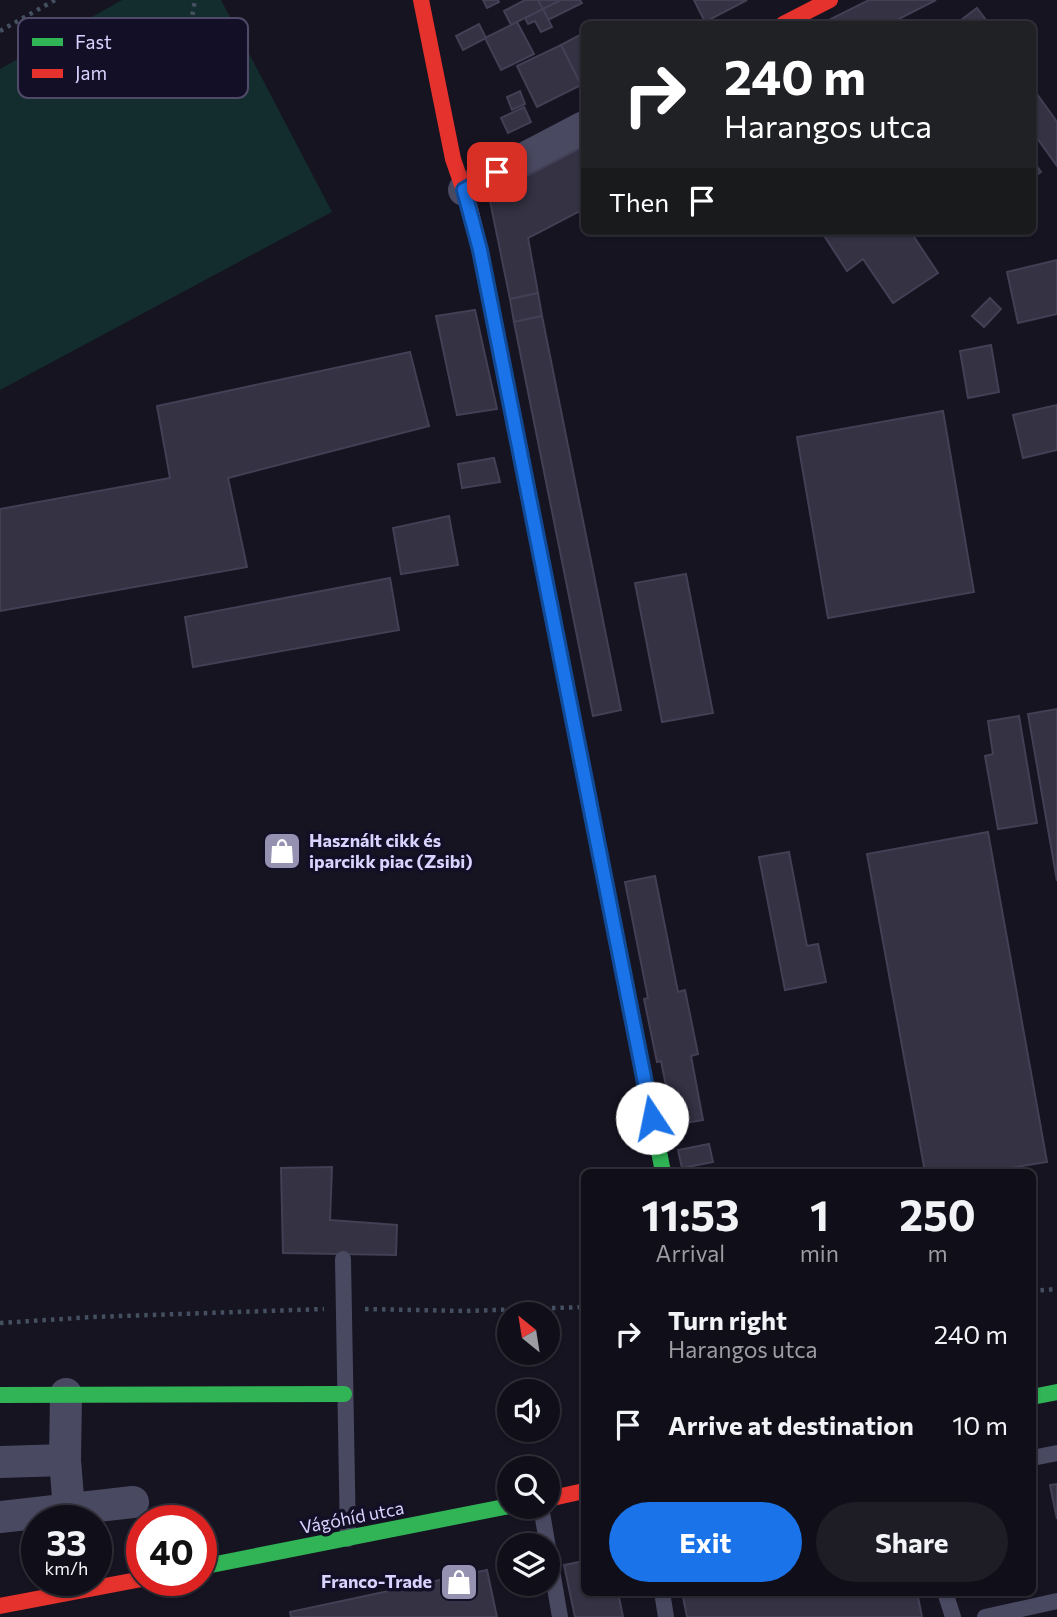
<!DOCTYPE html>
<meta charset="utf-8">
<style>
body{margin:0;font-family:Commissioner,sans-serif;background:#1e1d26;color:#f1f3f6;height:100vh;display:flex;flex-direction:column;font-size:26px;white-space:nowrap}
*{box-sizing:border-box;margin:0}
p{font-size:23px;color:#9c9ca2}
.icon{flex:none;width:38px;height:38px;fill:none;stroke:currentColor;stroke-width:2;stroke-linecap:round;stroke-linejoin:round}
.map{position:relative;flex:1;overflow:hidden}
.details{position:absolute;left:581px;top:1169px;width:455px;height:427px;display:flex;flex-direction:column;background:#100f19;border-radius:10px;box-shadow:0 2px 5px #0004,0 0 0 2px #302f38}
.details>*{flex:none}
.top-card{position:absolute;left:581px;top:21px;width:455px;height:214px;border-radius:10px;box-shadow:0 2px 5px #0004,0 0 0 2px #302f38;background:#202124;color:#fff;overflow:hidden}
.needle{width:46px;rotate:330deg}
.controls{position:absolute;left:497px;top:1302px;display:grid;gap:14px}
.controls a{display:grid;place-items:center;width:63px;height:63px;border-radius:50%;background:#100f19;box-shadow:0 2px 5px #0004,0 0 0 2px #302f38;font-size:35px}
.speed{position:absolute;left:21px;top:1505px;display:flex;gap:14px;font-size:35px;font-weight:700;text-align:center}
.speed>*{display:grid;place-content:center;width:91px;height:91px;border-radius:50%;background:#100f19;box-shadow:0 2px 5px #0004,0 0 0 2px #302f38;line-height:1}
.speed small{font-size:18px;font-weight:400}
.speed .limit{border:10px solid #d22;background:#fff;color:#111}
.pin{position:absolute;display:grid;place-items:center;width:60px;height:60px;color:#fff;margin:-30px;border-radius:14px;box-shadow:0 4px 10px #0006}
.me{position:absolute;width:77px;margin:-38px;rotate:349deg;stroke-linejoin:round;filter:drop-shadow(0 0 5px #0008)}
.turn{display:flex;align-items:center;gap:24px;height:147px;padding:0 28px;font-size:32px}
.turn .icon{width:91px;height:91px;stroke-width:2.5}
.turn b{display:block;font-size:49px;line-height:60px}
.then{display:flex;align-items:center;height:66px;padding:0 28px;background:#0003;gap:14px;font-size:26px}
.eta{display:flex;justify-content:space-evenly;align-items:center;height:119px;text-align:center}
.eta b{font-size:42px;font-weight:700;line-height:49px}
.primary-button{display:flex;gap:14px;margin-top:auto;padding:14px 28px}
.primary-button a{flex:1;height:80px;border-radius:42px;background:#1a73e8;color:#fff;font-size:28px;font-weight:700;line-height:80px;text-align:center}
.primary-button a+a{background:#1e1d26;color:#f1f3f6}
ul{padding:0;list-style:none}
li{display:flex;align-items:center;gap:21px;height:91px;padding:0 28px}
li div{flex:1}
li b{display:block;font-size:26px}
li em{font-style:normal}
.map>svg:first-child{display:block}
.green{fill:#132c2d}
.building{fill:#343243;stroke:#433f54;stroke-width:2}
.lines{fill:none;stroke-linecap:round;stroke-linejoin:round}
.path{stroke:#44505f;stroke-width:4.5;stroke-dasharray:3.5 5;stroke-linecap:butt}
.lane{stroke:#4a4962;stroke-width:16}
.street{stroke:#4a4962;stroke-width:32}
.fast{stroke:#30b455;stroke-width:16}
.jam{stroke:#e5322d;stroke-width:16}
.route-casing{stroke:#114b97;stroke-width:18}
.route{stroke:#1a73e8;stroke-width:12}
.labels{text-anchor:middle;stroke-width:7;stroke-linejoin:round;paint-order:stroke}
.poi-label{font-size:18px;font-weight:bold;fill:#d9d4ff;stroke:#130f26;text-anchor:start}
.street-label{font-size:18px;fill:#d9d4ff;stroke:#130f26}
.key{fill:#130f26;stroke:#4e4a67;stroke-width:2}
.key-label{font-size:19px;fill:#d9d4ff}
</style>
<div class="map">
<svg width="1057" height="1617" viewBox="0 0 1057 1617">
<rect width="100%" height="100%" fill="#161421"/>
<path class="green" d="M122,0H221L332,212L0,390V69Z"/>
<g class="building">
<path d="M483,0H498L499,2L487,8Z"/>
<path d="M525,0H538L543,9L511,25L504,11Z"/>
<path d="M538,0H561L543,9Z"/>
<path d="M561,0H580L582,3L548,20L543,9Z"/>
<path d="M694,0H747L705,22Z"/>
<path d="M869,0H936L889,24H821Z"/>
<path d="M977,8L989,24H958L957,23Z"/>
<path d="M543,9L552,27L541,32L535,21L528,24L525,18Z"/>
<path d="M517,22L534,54L501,70L485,38Z"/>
<path d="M479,24L486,38L463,50L456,36Z"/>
<path d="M584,29V83L581,85L561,45L582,34L580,31Z"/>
<path d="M561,45L581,85L537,107L517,66Z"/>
<path d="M1032,87L1057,122V166L1032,131Z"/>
<path d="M520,91L525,104L512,110L507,97Z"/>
<path d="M524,107L531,122L508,133L501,118Z"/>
<path d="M584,146V209L528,238L538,293L510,299L489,196Z"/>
<path d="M1032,159L1041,172L1032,178Z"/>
<path d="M821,231H910L938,273L893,303L863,259L847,271Z"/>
<path d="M1057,260V314L1018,323L1007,272Z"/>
<path d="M538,293L542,316L514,322L510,299Z"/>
<path d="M990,298L1001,309L984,327L972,316Z"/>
<path d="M475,310L497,409L457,415L436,316Z"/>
<path d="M542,316L621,710L593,716L514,322Z"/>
<path d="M991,345L999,392L968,398L960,351Z"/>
<path d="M410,352L429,426L228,478L247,567L0,611V509L170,478L157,406Z"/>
<path d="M1057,405V450L1023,458L1013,415Z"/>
<path d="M943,411L974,592L828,618L797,437Z"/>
<path d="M494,458L500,482L462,488L458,464Z"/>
<path d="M449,516L458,565L401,574L393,528Z"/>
<path d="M686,574L713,713L662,722L635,583Z"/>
<path d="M390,578L399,630L193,667L185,617Z"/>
<path d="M1057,709V881L1028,714Z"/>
<path d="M1019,716L1037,823L998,829L985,756L993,754L988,721Z"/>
<path d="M988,832L1047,1162L986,1172H925L867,854Z"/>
<path d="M789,852L807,946L818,944L826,982L785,990L759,857Z"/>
<path d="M655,876L678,992L685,990L698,1054L691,1056L703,1120L674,1125L661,1061L657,1062L644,999L648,998L625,882Z"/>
<path d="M709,1144L713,1162L682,1168L678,1150Z"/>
<path d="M332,1167L330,1220L397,1225L396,1255L283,1253L281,1168Z"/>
<path d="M1057,1484V1519L1050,1485Z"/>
<path d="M584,1561V1592H618L623,1617H575L564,1565Z"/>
<path d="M487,1570L497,1617H291L290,1612Z"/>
<path d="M682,1592H917L922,1617H687Z"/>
</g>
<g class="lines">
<g class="path">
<path d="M0,31L55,0"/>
<path d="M181,82L195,0"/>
<path d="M1032,1291L1057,1289"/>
<path d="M365,1309L466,1311L584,1307"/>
<path d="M0,1323L93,1317L324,1309"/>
</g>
<g class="lane">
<path d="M343,1259L348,1539"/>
<path d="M1032,1458L1057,1453"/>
<path d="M541,1507L560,1617"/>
<path d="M662,1592L666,1617"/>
<path d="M945,1592L953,1617"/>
<path d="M985,1617L1057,1601"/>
</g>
<g class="street">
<path d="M464,190L584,127"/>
<path d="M66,1394L65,1460L69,1510"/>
<path d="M0,1462L65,1460"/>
<path d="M0,1517L133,1502"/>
</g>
<g class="fast">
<path d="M518,441L577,739"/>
<path d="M637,1040L663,1172"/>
<path d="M0,1395L344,1394"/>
<path d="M1032,1397L1057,1392"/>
<path d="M201,1567L509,1506"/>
</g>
<g class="jam">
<path d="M421,0L453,159L470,208L480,250L518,441"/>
<path d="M783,24L830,0"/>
<path d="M577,739L637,1040"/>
<path d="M548,1499L584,1491"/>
<path d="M0,1606L142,1579"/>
</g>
</g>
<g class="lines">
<defs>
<path id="route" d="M497,172L464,190L480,250L652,1118"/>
</defs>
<use href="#route" class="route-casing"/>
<use href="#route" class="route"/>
</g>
<defs>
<symbol id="shop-square" viewBox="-11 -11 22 22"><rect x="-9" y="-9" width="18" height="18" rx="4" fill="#9591b1" stroke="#130f26"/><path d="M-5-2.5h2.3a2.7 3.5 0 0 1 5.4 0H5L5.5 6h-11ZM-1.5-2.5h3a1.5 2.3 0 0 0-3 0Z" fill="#fff"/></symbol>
</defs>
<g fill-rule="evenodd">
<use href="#shop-square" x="260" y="829" width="44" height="44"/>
<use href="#shop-square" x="437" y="1560" width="44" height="44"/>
</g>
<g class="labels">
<g class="poi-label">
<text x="309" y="847">Használt cikk és<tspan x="309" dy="21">iparcikk piac (Zsibi)</tspan></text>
<text x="432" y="1588" text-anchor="end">Franco-Trade</text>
</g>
<g class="street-label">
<text transform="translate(352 1518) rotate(-11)" y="6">Vágóhíd utca</text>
</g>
</g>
<rect x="18" y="18" width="230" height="80" rx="10" class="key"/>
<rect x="32" y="38" width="31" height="8" fill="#30b455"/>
<rect x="32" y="69" width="31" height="9" fill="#e5322d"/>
<g class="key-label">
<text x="75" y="49">Fast</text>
<text x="75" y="80">Jam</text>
</g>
</svg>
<div class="controls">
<a><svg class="needle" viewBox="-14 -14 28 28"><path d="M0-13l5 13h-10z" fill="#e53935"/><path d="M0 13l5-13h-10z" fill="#9c9ca2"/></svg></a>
<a><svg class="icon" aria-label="sound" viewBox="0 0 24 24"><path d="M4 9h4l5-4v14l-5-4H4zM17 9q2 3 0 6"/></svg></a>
<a><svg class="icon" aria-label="search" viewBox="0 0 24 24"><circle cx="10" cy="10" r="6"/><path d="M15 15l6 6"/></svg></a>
<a><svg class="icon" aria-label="layers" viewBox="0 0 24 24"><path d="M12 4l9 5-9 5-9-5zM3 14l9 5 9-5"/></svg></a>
</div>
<div class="speed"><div>33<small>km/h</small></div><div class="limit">40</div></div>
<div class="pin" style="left:497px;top:172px;background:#d93025"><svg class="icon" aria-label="arrive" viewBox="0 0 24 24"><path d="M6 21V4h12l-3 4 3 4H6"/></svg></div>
<svg class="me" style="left:652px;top:1118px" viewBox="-20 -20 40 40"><circle r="19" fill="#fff"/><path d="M0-13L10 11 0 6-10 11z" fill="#1a73e8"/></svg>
<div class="top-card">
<div class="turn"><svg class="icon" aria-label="right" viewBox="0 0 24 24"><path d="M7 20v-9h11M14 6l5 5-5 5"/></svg><div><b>240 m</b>Harangos utca</div></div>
<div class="then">Then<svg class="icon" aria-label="arrive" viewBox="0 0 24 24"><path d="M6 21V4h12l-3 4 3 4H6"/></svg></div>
</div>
<section class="details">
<div class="eta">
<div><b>11:53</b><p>Arrival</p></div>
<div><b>1</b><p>min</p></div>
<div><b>250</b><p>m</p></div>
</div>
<ul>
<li><svg class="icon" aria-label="right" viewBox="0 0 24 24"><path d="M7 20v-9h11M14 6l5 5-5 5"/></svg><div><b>Turn right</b><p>Harangos utca</p></div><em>240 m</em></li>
<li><svg class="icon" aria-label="arrive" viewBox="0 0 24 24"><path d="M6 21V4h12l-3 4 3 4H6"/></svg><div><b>Arrive at destination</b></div><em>10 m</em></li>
</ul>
<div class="primary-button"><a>Exit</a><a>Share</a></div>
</section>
</div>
